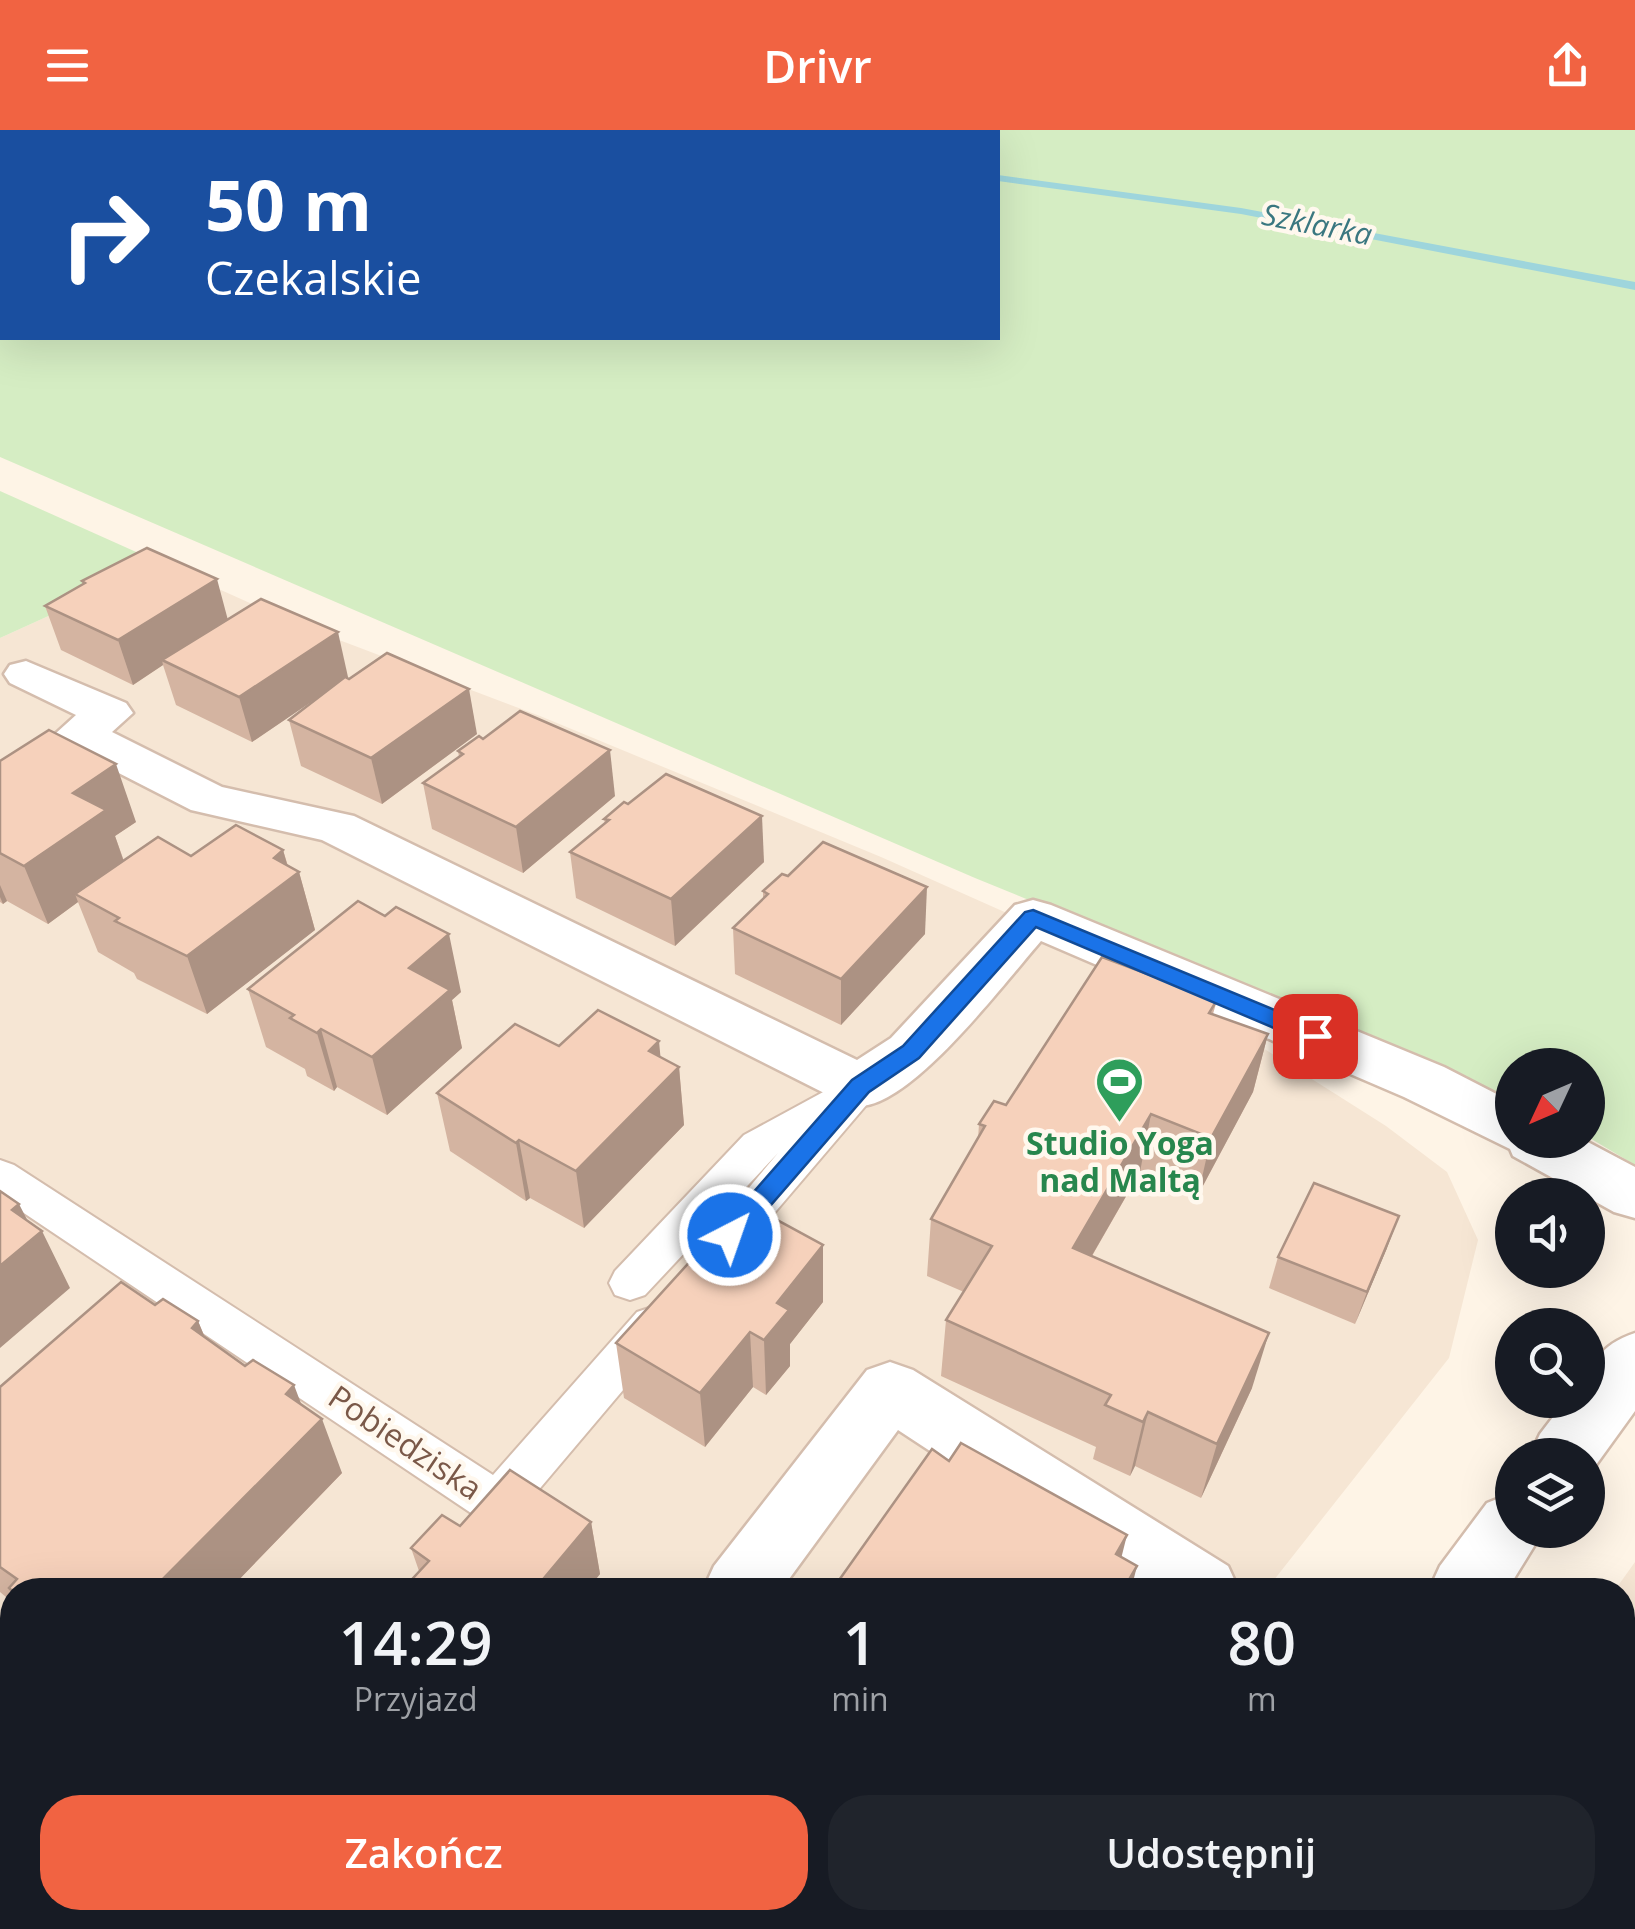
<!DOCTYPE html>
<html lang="pl">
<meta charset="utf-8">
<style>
body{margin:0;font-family:"Open Sans",sans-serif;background:#20242c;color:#f1f3f6;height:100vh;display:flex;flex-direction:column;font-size:38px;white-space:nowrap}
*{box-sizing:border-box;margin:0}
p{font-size:32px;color:#9ea1a6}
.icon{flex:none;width:55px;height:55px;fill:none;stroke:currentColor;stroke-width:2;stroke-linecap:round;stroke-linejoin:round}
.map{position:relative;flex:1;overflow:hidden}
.side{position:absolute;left:0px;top:1448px;width:1635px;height:352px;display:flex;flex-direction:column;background:#171b24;border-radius:40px 40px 0 0;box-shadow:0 10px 40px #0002}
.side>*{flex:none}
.guide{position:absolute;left:0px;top:0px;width:1000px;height:210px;box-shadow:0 10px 40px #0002;background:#1a4fa0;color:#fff;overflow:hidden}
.needle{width:65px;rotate:226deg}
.tools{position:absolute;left:1495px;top:918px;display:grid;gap:20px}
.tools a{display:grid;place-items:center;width:110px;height:110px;border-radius:50%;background:#171b24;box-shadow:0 10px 40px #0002;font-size:50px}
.pin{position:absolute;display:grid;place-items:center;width:85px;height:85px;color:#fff;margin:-42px;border-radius:20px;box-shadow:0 5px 15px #0006}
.me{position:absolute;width:110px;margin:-55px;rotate:41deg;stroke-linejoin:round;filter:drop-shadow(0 0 8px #0008)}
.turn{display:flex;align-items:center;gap:35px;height:210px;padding:0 40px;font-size:45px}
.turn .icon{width:130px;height:130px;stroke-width:2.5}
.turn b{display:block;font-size:70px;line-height:85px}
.eta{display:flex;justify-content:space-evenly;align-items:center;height:170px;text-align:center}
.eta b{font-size:60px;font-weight:600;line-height:70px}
.primary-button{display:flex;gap:20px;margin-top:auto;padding:20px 40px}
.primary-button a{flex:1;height:115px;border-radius:40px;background:#f16342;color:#fff;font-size:40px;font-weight:600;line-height:115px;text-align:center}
.primary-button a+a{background:#20242c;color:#f1f3f6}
header{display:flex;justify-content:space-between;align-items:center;height:130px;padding:0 40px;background:#f16342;color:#fff;font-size:45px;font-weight:600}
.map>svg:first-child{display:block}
.residential{fill:#f6e6d4}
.green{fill:#d5edc3;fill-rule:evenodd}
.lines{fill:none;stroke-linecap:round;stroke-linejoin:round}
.stream{fill:#9ed5dc;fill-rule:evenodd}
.lane-casing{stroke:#d4bdad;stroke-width:4}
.street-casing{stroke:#d4bdad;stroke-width:5}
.lane{fill:#fff;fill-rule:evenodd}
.street{fill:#fff;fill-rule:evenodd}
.wall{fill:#d4b4a1}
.shaded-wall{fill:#ac9283}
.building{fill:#f6d1bb;stroke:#ac9283;stroke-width:2.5}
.route{fill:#1a73e8;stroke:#114b97;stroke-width:2.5}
.labels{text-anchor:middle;stroke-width:9;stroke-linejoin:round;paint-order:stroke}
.far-water-label{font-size:30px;font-style:italic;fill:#3a7780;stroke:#fff8ee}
.leisure-label{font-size:32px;font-weight:bold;fill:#27864d;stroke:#fff8ee}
.street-label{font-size:32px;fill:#7a5848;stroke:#fff8ee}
</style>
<header><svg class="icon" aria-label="menu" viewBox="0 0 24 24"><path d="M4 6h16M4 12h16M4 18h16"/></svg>Drivr<svg class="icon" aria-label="share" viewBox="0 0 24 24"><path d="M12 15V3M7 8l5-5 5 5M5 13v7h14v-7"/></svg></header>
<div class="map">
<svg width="1635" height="1799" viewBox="0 0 1635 1799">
<rect width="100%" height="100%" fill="#fef4e6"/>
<g class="residential">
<path d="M163,434L297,494L540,586L881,727L1151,847L1386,996L1447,1042L1478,1110L1449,1228L1266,1460H12V1788H1125L1122,1799H0V508Z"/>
<path d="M1635,1432V1799H1432L1437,1788H1622V1460H1615Z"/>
</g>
<g class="green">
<path d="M0,0H1635V1035L1588,1007V935H1512V968L975,748L0,327ZM2,2H998V208H2Z"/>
<path d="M0,361L163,434L0,508Z"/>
</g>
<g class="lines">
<g class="stream">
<path d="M517,0H545L546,2H519Z"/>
<path d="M998,45L1241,78L1635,152V160L1241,84L998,51Z"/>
</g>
<defs>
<g id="lane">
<path d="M860,942L874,946L879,956L874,966L736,1128L721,1133L706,1128L700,1116L778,1023L645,1165L630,1170L615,1165L609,1153L615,1141L744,1005Z"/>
<path d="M0,1030L14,1035L493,1345L637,1182L652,1177L667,1182L674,1195L667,1208L514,1389L497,1395L480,1389L0,1067Z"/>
</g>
<g id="street">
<path d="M26,531L126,573L133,583L112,602L222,657L354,686L857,930L891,908L1015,775L1033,770L1051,775L1444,937L1512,972V1010H1584L1635,1037V1088L1614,1082L1513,1026L1510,1019L1404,967L1041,811C1006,851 915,972 862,976C855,977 847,973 840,971L322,710L191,680L62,614L55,604L76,585L10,553L4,544L10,535Z"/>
<path d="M1635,1203V1281L1588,1346V1325H1530L1540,1304L1566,1270H1588C1588,1233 1600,1215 1635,1203Z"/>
<path d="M890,1232L913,1240L1228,1436L1239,1460H1142L898,1300L781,1460H703L714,1436L867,1240Z"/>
<path d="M1512,1363V1400H1544L1507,1460H1429L1440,1436L1487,1373Z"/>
<path d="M446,1788H531L527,1799H441Z"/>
<path d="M1286,1788H1366L1364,1799H1282Z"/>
</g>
</defs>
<use href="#lane" class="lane-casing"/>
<use href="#street" class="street-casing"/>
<use href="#lane" class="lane"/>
<use href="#street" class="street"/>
</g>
<g class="wall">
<path d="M82,451L228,489L348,547L347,548L477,604L382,674L301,636L289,590L325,562L252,612L176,575L163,535L133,555L61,520L45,476L83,454Z"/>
<path d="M483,609L615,666L523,743L432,699L423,653L459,627L458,621Z"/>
<path d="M0,631L136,692L115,706L124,731L283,720L288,736L299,742L315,800L207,884L137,849L134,843L98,822L78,772L48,794L7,771L3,774L0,772Z"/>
<path d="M604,689L764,732L675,816L576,768L570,722L605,694Z"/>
<path d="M763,761L925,804L841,895L735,844L733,798L763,769Z"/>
<path d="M248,859L461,862L452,870L462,918L387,985L337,957L334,961L307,946L305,939L266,917Z"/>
<path d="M1217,870L1213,884L1268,904L1253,962L1198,1065L1140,1042L1092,1126L1252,1258L1201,1368L1135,1336L1130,1346L1093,1329L1096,1317L941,1246L946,1190L964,1162L927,1146L931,1089L978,1009L979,994L1006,975Z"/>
<path d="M660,927L679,937L684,995L584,1098L530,1068L526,1071L450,1021L437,963Z"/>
<path d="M1387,1118L1355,1194L1269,1158L1278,1127Z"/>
<path d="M823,1172L790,1214V1236L766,1265L753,1257L705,1317L624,1268L616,1213Z"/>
<path d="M155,1175L198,1191L205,1208L301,1274L342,1343L229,1460H12V1472L0,1462V1257Z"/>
<path d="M591,1392L600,1444L587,1460H403L419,1441L411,1418L460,1396Z"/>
<path d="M1552,1788H1622L1635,1799H1570Z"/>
</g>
<g class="shaded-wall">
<path d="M217,449L229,494L162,530L163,535L133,555L118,510Z"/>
<path d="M338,502L348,547L252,612L239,567Z"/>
<path d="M469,559L477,604L382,674L371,628Z"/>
<path d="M610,620L615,666L523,743L516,697Z"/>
<path d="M116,634L136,692L115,706L126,738L75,764L78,772L48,794L24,736L73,663Z"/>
<path d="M762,686L764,732L675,816L671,769Z"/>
<path d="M283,720L291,748L299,742L315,800L207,884L187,826L274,728Z"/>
<path d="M0,755L7,771L3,774L0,767Z"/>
<path d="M927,757L925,804L841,895V849Z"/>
<path d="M449,804L461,862L452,870L462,918L387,985L372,927L409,838Z"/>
<path d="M321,899L337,957L334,961L317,903Z"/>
<path d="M1268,904L1253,962L1198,1065L1211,1008Z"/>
<path d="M659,911L663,954L679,937L684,995L584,1098L576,1041L649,921Z"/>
<path d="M1151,984L1140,1042L1064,1174L1073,1118Z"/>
<path d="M519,1010L530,1068L526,1071L516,1013Z"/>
<path d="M19,1074L36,1107L42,1101L70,1158L0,1218V1136L12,1080Z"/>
<path d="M1399,1086L1387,1118L1355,1194L1367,1162Z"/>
<path d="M823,1115V1172L790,1214V1236L766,1265L764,1210L777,1173Z"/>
<path d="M198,1191L221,1246L192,1198Z"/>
<path d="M750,1202L753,1257L705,1317L700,1263Z"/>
<path d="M1269,1203L1252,1258L1201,1368L1217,1314Z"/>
<path d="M294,1255L311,1300L322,1289L342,1343L229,1460H152L286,1264Z"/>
<path d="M1148,1282L1135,1336L1130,1346L1143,1292Z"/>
<path d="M591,1392L600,1444L587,1460H534Z"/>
<path d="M1127,1405L1114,1457L1116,1424Z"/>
<path d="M1137,1436L1131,1460H1123Z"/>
</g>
<g class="building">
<path d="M147,418L217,449L118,510L45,476L85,453L82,451Z"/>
<path d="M261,469L338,502L239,567L162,530Z"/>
<path d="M387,523L469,559L371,628L289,590L345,547L349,549Z"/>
<path d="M520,581L610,620L516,697L423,653L463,624L458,621L479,606L483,609Z"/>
<path d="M49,600L116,634L73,663L106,680L24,736L0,723V631Z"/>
<path d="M666,644L762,686L671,769L570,722L609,690L604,689L624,672L628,674Z"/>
<path d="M236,695L283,720L274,728L299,742L187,826L115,791L119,788L75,764L158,707L191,726Z"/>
<path d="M823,712L927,757L841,849L733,798L768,764L763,761L782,744L788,746Z"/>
<path d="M358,771L385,786L396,777L449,804L409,838L450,860L372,927L321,899L317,903L290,888L294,885L248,859Z"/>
<path d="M1102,827L1217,870L1209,883L1268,904L1211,1008L1151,984L1073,1118L1269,1203L1217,1314L1148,1282L1143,1292L1105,1275L1111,1265L946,1190L992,1116L931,1089L985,996L979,994L994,971L1006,975Z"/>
<path d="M598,880L659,911L649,921L679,937L576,1041L519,1010L516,1013L437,963L515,894L559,916Z"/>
<path d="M1314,1053L1399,1086L1367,1162L1278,1127Z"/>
<path d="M0,1061L19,1074L12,1080L42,1101L0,1136Z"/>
<path d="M744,1072L823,1115L777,1173L789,1180L764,1210L750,1202L700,1263L616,1213Z"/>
<path d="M121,1152L155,1175L163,1169L198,1191L192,1198L245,1236L253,1230L294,1255L286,1264L322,1289L152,1460H12V1461L9,1458L17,1449L0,1437V1257Z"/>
<path d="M961,1313L1127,1405L1116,1424L1137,1436L1123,1460H832L932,1319L949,1331Z"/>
<path d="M510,1340L591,1392L534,1460H402L429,1431L411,1418L442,1385L460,1396Z"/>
<path d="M1622,1611L1635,1617V1799H1627L1609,1788H1622Z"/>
<path d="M672,1788H977L991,1797L989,1799H664Z"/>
</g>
<path class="route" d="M1033,780L1323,900L1326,906L1315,914L1307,912L1036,797L919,928L869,962L739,1112H722L718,1105L722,1098L852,950L903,916L1025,782Z"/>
<defs>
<symbol id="stadium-pin" viewBox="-11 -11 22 30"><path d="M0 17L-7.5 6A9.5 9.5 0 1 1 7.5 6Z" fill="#2e9e5b" stroke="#fff8ee"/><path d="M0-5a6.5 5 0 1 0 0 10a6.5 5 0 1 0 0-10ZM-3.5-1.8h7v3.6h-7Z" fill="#fff"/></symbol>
</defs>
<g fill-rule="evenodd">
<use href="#stadium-pin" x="1092" y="924" width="55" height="75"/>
</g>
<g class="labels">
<g class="far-water-label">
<text transform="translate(1317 95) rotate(11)" y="10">Szklarka</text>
</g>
<g class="leisure-label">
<text x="1120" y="1025">Studio Yoga<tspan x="1120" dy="37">nad Maltą</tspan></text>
</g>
<g class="street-label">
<text transform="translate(405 1313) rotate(34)" y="11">Pobiedziska</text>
</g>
</g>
</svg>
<div class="tools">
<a><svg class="needle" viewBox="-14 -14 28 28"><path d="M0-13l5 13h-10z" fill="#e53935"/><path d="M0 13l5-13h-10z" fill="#9ea1a6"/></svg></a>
<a><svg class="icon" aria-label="sound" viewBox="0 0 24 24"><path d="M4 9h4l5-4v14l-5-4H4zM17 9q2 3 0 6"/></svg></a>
<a><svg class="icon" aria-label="search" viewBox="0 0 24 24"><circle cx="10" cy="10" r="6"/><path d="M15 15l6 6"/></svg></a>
<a><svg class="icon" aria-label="layers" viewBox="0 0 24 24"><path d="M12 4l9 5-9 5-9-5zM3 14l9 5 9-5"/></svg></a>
</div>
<div class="pin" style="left:1315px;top:906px;background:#d93025"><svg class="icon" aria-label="arrive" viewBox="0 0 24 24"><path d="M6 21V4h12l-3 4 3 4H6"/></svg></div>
<svg class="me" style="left:730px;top:1105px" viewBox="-20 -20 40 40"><circle r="17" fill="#1a73e8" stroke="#fff" stroke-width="3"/><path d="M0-11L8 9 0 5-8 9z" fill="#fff"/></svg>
<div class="guide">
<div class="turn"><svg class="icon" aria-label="right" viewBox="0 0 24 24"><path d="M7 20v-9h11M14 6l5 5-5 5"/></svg><div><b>50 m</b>Czekalskie</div></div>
</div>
<section class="side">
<div class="eta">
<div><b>14:29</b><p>Przyjazd</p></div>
<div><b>1</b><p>min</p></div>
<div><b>80</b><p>m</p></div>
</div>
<div class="primary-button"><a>Zakończ</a><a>Udostępnij</a></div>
</section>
</div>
